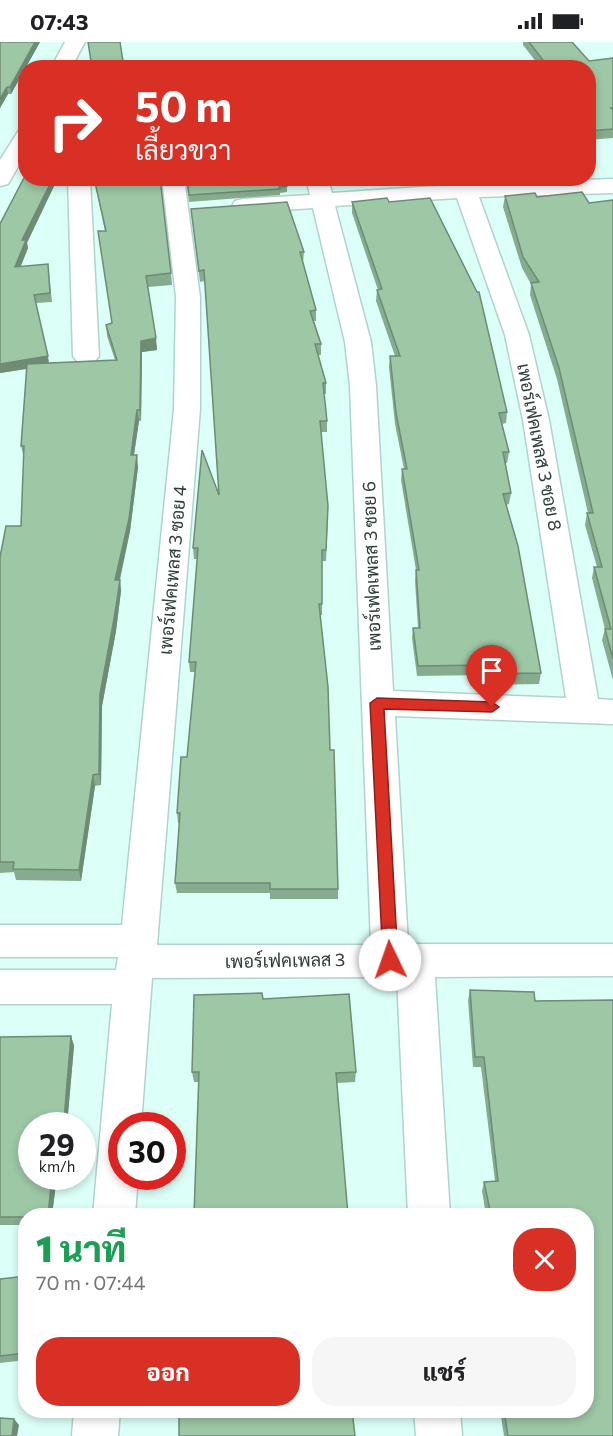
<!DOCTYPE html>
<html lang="th">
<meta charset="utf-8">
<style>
body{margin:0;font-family:Commissioner,Sarabun,sans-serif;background:#f6f6f6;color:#202124;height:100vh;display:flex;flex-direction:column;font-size:22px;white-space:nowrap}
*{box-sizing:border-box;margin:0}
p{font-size:20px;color:#757577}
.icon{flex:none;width:33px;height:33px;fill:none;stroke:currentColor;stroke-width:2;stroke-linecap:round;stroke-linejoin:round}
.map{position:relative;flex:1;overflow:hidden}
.details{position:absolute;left:18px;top:1166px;width:576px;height:210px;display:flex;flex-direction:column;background:#fff;border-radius:24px;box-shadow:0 3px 9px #0003}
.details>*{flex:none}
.top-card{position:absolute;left:18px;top:18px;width:578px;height:126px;border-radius:24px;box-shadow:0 3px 9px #0003;background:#d93025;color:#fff;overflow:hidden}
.speed{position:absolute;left:18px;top:1070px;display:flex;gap:12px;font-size:30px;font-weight:700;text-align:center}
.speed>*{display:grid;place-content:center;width:78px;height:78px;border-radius:50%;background:#fff;box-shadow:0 3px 9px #0003;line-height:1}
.speed small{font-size:15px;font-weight:400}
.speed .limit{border:9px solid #d22;background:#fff;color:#111}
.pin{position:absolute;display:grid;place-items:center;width:51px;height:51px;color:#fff;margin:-62px -26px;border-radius:50% 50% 50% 0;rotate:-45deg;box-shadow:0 0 6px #0007}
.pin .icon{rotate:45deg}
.me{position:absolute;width:66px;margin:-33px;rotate:357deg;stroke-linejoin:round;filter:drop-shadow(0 0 4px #0008)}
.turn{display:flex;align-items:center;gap:21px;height:126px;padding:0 18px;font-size:27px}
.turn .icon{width:78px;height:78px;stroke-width:2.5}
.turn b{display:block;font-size:42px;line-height:51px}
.round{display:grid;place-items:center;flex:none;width:63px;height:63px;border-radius:24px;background:#f6f6f6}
.headline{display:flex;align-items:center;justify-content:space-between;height:102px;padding:0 18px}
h1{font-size:36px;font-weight:800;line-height:45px;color:#1e9e55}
.cta{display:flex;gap:12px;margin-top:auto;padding:12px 18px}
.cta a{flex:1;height:69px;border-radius:24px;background:#d93025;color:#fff;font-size:24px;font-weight:800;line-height:69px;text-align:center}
.cta a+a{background:#f6f6f6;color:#202124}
.status{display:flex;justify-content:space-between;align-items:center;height:42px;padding:0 30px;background:#fff;direction:ltr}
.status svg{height:16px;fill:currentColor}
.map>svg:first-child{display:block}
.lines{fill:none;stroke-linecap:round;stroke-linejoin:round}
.street-casing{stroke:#b1d3cd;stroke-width:3}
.street{fill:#fff;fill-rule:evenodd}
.wall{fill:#87ab8e}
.shaded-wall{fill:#6e8b74}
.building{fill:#9dc7a5;stroke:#6e8b74;stroke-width:1.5}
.route{fill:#d93025;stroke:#8d1f18;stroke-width:1.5}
.labels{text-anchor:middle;stroke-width:4.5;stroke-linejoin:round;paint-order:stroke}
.street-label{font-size:18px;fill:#2f3d3a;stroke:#fff}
</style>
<div class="status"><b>07:43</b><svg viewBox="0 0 49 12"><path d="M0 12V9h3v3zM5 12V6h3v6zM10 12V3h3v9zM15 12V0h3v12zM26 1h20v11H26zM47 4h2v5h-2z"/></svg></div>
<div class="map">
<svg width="613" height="1394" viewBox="0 0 613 1394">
<rect width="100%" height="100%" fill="#dcfff8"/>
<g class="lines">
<defs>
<g id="street">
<path d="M65,0H85L71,26H51Z"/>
<path d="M26,86V111L8,142L0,144V118L19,88Z"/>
<path d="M68,136H90L99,314L95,319L86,322L77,319L73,314Z"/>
<path d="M162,136H184L200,255V367L157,903H371L350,344L345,300L313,166L243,171L235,169L232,164L235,159L243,157L310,153L306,136H328L332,151L466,142L613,137V151L479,155L529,293L549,378L598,657L613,658V682L395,674L408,902H613V934L435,935L450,1173H408L397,935L152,936L141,1083H122V1134H138L135,1173H93L112,962H0V928H116L118,915H0V883H122L174,367L176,255ZM457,156L505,293L523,378L566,656L393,649L376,344L371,300L335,164Z"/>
<path d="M74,1368H120L118,1394H72Z"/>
<path d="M414,1368H460L462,1394H416Z"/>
</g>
</defs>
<use href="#street" class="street-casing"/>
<use href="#street" class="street"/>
</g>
<g class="wall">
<path d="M0,0H40L11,52H8L0,66Z"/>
<path d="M523,0H572L589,19L613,16V96L588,98V26H541L523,3Z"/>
<path d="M94,136L171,231L172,243L148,245L157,308L142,310L141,379H139L134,413L138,425L130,489L120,538L121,549L116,589L102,664L101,743L95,744L81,839L16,838L14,830L0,831V515L21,484L24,416L21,404L27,327L0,331V182L27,201L28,206L20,225L49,231L52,260L36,261L49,321L115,318L107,294L106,283L112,282L105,189Z"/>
<path d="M186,136L287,144V150L280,151V153L189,160Z"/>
<path d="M505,154L537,155L589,161L613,158V638L602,598L605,587L592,536L594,525H597L585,483L587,471H588L557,337L530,253L531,242L522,226L503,165Z"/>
<path d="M352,160L507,370L506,381L502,382L509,410L507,421H505L511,451L509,462L506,463L541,631L539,642L483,643L482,633L417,634L412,596L413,586H418L415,539L416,528L401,438L402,427H404L395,382L389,325L390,314H395L376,259L377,248H378L352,171Z"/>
<path d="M191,167L304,210L303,221L316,268V279H314L321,302V313H318L326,341V352H324L327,379V390H321L328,475L326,519H322V573H320L330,708L338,847V857H270V851H177L175,841L180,781H178L177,771L187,715L195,630H190L189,620L197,517H194L193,506L219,453L205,239L200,240Z"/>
<path d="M470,948L534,950L535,959L613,958V1394H504L500,1368H586V1173H486L482,1149L484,1140L495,1139L481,1025H473L468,958Z"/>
<path d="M263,957L356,1030L355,1040L337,1041L194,1040L192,1030Z"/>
<path d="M71,994L74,1004L67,1083H32V1134H57L52,1173H26V1183H0V995Z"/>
<path d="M26,1234V1318L0,1321V1237Z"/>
</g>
<g class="shaded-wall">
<path d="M35,0H40L11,52L10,45Z"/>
<path d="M7,45L8,52L0,66V57Z"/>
<path d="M53,136H58L27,201L28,206L17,234L15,225L22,198Z"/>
<path d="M156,296L157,308L142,310L141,379L140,368L141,299Z"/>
<path d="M48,314L49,323L0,331V322Z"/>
<path d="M137,368L139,379L132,425L131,413Z"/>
<path d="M137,413L138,425L130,489L117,549L115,538Z"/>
<path d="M120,538L121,549L116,589L102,664L101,743L99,732L100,652Z"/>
<path d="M93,733L95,744L81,839L79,828Z"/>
<path d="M71,994L74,1004L67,1083H65L64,1078Z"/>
<path d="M52,1134H57L52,1173H48Z"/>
<path d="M14,1377L19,1383L17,1394H12Z"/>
</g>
<g class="building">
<path d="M0,0H35L10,45H7L0,57Z"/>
<path d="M88,0H120L124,26H92Z"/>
<path d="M529,0H572L589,19L613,16V66H611L613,68V87L588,89V26H549Z"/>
<path d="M26,132V136H53L22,198H26L15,225L48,222L50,251L34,253L48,314L0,322V182Z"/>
<path d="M94,136H160L171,231L146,234L156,296L141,299L140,368H137L131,413H137L129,477L115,538H120L114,577L100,652L99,732L93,733L79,828L13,827L14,820H0V515L6,484H21L24,404H21L27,322L117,318L106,283L112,281L98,189H106Z"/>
<path d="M187,136H285L287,144L279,145L280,147L189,153Z"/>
<path d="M582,150L589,161L613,158V617L605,587H611L594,525H602L587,471H593L559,326L531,241L539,240L523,215L505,154L535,151L537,155Z"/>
<path d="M387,156L389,160L430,156L477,250H479L507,370L499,371L509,410H503L511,451L503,452L518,504L541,631L485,632L484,623L418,624L413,586H420L416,528H419L402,427H407L396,371L390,314H400L377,248L382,247L352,160Z"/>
<path d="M287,160L304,210H300L316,268L310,269L321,302H315L326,341H323L327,379H320L328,464L326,508H322V562H319L328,645L330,708H334L338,847H270V841H175L180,771H177L181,715H187L196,620H189L198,506H193L202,408L219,453L204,228L199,229L191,167Z"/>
<path d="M470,948L534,950L535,959L613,958V1394H508L504,1368H586V1173H491L484,1140L498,1139L484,1015H475Z"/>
<path d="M262,951L263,957L349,952L356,1030L336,1031L348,1173H194L199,1030H192L194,953Z"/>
<path d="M71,994L64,1078H58V1083H32V1134H52L48,1173H26V1175H0V995Z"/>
<path d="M26,1234V1311L0,1314V1237Z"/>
<path d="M179,1368H352L355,1394H179Z"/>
<path d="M0,1376L14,1377L12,1394H0Z"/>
</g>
<path class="route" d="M377,656L492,660L499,665L492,670L384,667L398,918L396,922L390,924L385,922L383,918L370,661Z"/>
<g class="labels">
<g class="street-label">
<text transform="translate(539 405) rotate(79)" y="6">เพอร์เฟคเพลส 3 ซอย 8</text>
<text transform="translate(372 524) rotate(-92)" y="6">เพอร์เฟคเพลส 3 ซอย 6</text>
<text transform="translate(173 528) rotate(-85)" y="6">เพอร์เฟคเพลส 3 ซอย 4</text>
<text transform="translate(285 919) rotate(-1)" y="6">เพอร์เฟคเพลส 3</text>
</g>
</g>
</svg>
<div class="speed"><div>29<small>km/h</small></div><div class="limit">30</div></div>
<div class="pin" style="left:492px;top:665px;background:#d93025"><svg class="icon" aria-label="arrive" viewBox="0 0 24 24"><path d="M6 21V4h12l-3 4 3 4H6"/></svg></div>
<svg class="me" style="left:390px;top:918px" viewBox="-20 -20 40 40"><circle r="19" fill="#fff"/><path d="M0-13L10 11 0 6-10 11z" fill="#d93025"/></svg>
<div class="top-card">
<div class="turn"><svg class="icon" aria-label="right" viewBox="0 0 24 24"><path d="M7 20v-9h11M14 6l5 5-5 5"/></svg><div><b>50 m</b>เลี้ยวขวา</div></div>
</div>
<section class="details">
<div class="headline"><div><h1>1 นาที</h1><p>70 m · 07:44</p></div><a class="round" style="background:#d93025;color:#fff"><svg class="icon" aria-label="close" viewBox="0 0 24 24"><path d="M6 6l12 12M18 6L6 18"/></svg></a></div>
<div class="cta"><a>ออก</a><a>แชร์</a></div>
</section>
</div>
